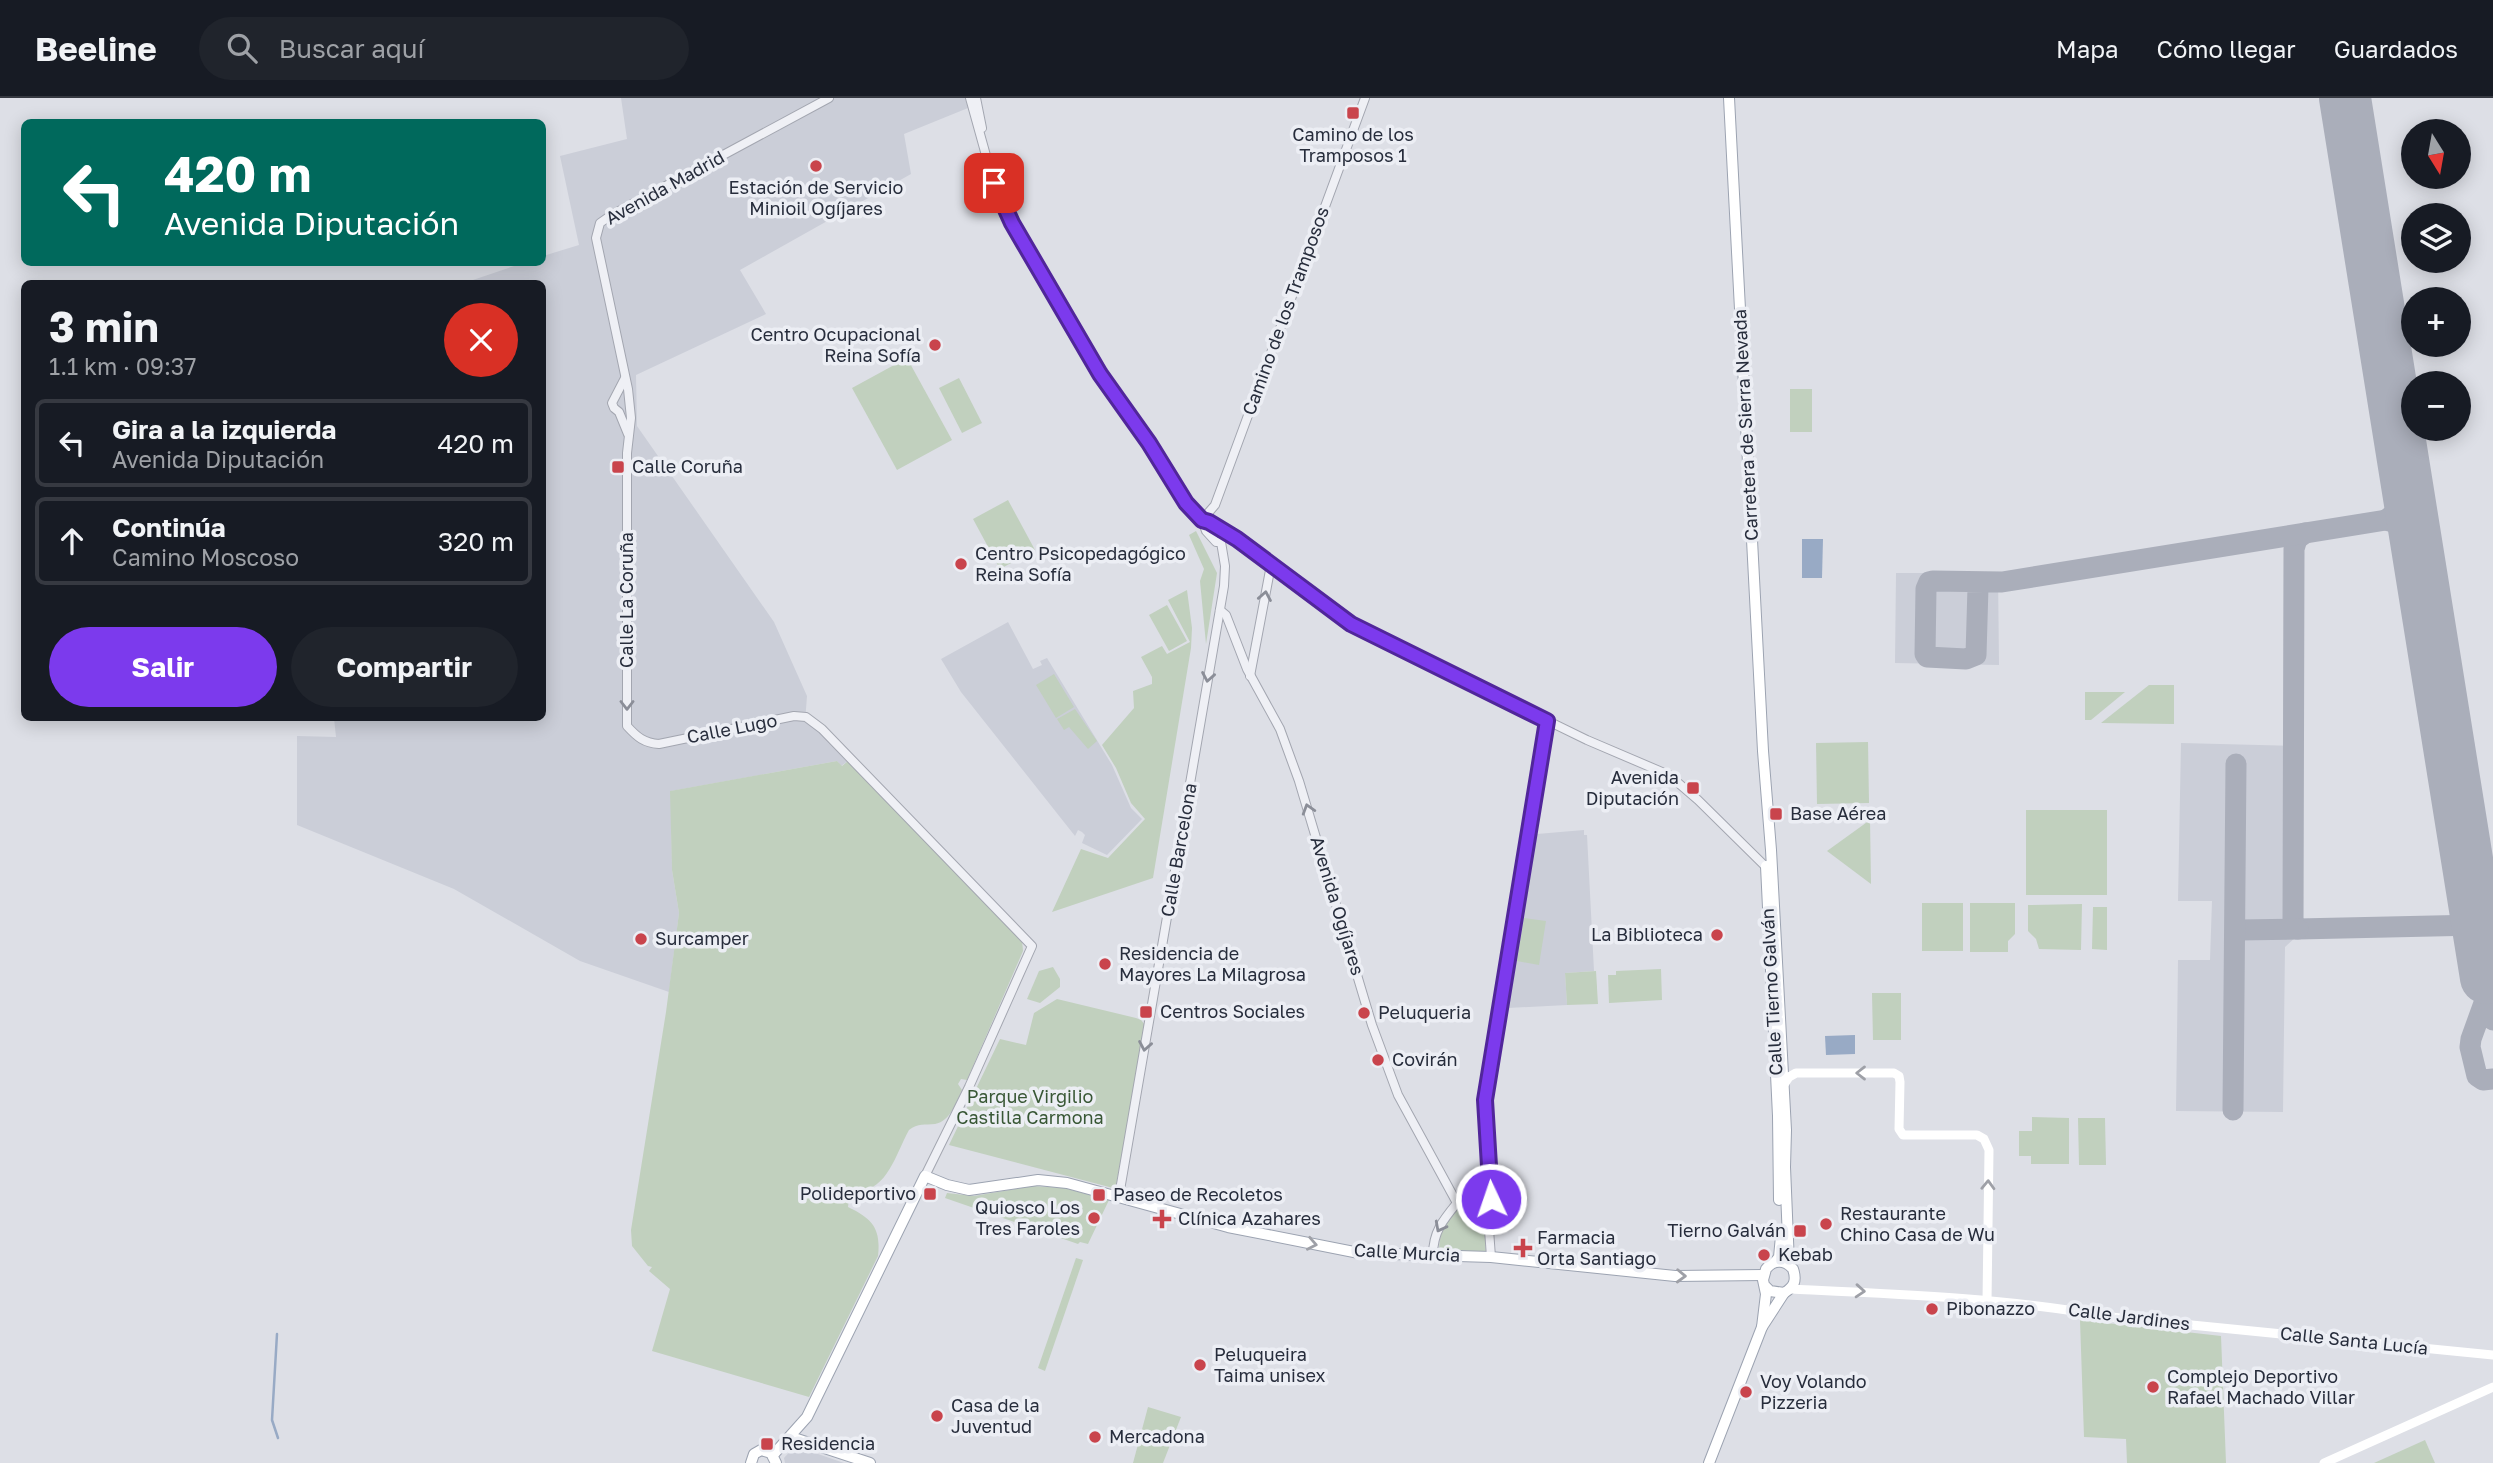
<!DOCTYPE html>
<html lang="es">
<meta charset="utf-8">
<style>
body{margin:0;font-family:"Golos Text",sans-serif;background:#20242c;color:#f1f3f6;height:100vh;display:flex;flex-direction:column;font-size:26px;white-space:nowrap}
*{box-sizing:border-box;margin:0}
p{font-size:23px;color:#9ea1a6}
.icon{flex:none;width:38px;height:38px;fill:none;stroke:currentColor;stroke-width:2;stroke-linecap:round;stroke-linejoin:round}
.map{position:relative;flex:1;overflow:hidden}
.side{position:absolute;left:21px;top:182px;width:525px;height:441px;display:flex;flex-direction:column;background:#171b24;border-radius:10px;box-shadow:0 4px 18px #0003}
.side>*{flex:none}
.banner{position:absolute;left:21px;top:21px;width:525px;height:147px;border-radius:10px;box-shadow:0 4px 18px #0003;background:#00695c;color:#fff;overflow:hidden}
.needle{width:46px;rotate:169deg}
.tools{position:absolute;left:2401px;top:21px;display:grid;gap:14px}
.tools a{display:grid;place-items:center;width:70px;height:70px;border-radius:50%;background:#171b24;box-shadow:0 4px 18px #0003;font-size:35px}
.pin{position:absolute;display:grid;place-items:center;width:60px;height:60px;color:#fff;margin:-30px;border-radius:14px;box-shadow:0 4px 10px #0006}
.me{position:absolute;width:77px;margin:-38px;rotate:357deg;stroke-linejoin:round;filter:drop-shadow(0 0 5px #0008)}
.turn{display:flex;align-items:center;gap:24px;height:147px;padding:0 28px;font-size:32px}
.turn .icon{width:91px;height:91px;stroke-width:2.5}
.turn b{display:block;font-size:49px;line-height:60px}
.round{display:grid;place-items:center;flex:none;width:74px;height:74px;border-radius:37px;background:#20242c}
.headline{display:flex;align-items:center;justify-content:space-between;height:119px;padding:0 28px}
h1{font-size:42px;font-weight:700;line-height:52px}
.action{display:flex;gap:14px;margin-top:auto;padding:14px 28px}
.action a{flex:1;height:80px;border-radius:42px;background:#7c3aed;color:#fff;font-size:28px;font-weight:700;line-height:80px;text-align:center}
.action a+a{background:#20242c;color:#f1f3f6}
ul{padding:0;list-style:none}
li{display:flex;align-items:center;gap:21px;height:88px;margin:0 14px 10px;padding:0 14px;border:4px solid #363941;border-radius:10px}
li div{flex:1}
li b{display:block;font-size:26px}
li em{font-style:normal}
header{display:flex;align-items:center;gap:42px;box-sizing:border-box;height:98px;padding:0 35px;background:#171b24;border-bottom:2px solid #363941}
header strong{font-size:33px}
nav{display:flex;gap:38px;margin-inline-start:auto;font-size:24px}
.search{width:490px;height:63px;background:#20242c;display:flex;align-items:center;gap:18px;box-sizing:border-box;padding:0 24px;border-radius:38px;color:#9ea1a6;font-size:26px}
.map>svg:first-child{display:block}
.built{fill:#cbced8}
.green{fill:#c1d0be}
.water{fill:#98aac5}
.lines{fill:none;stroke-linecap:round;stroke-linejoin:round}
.stream{stroke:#98aac5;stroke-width:2.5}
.taxiway{stroke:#aaaeba;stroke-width:21}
.runway{stroke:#aaaeba;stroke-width:52}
.tertiary-casing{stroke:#a3a6b0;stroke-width:10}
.primary-casing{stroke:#9ca3b1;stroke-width:12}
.tertiary{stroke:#eff0f5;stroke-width:8}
.secondary{stroke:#fff;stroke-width:9}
.primary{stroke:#fff;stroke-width:10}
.oneway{stroke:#8b8e98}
.oneway2{stroke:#9ea0a7}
.route-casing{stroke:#51269a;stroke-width:18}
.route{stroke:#7c3aed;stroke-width:12}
.poi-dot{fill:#c9444c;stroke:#eceef4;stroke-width:2.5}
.labels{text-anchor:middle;stroke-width:7;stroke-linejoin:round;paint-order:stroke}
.poi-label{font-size:18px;fill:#272d3c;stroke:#eceef4;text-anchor:start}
.street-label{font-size:18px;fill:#272d3c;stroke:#eceef4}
.park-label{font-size:18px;fill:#385735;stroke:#eceef4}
</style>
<header>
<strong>Beeline</strong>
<div class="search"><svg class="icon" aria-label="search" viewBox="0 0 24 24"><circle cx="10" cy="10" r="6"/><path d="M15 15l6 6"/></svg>Buscar aquí</div>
<nav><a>Mapa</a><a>Cómo llegar</a><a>Guardados</a></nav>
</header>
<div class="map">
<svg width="2493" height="1365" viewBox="0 0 2493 1365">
<rect width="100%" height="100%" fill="#dddfe6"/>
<g class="built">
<path d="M621,0H965L968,10L904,36L911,76L740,172L766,216L636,277L637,328L774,524L807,598L805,624L821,635L848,663L841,668L837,663L671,693L672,772L679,815L669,894L580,863L454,791L297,727V638L336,639L334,620H542V186L464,185L523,165L542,164L543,158L579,147L560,58L627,41Z"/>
<path d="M1896,475H1998L1999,567L1895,565Z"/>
<path d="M1008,524L1033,571L1042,567L1040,563L1047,560L1112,667L1131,710L1142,721L1107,757L1082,745L1085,737L1082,734L1078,732L1075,738L961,594L941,561Z"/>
<path d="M2181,645L2302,648L2301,837L2297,838L2285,849L2283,1014L2176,1013L2178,862H2210L2212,803H2178Z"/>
<path d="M1584,732V737H1587L1594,873L1565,875L1567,907L1508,910L1533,740H1537V736Z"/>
<path d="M795,1348L844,1365H785L784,1360Z"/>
</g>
<g class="green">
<path d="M907,260L952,342L897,372L852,290Z"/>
<path d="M959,280L982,325L962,335L939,290Z"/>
<rect x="1790" y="291" width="22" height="43"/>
<path d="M1008,402L1035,452L1000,471L973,421Z"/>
<path d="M1196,433L1217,475L1206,546L1200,483L1204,471L1189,437Z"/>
<path d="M1187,492L1192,530L1191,550L1153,780L1052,814L1081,751L1108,760L1145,721L1131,705L1116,670L1102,647L1134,610L1133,593L1152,586V579L1141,559L1162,548L1167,556L1190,544L1168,502Z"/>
<path d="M1167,507L1187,543L1169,553L1149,517Z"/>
<path d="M1054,576L1074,609L1056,620L1036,587Z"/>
<path d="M2149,587H2174V626L2101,625Z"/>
<path d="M2085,594H2125L2091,622H2085Z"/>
<path d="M1075,611L1097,643L1088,651L1069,629L1064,632L1057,621Z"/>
<path d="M1868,644L1869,705L1817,706L1816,645Z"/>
<path d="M837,663L842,668L848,663L1022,842L1023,853L967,982L961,981L958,986L962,992C956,1004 951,1023 935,1026C925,1027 918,1025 909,1032C895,1057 886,1099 850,1092L848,1109C873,1121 881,1131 878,1158L809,1299L652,1253L670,1191L649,1173L652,1169L648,1168L632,1148L631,1132L666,914L679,815L672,772L670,693Z"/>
<rect x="2026" y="712" width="81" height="85"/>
<path d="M1870,722L1871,786L1827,753Z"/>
<rect x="1922" y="805" width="41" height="48"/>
<path d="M1970,805H2015V836L2008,843V854H1970Z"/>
<path d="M2082,806L2081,852L2039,851L2036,841L2028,833V807Z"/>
<path d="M2093,809H2107V852L2092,851Z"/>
<path d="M1524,820L1546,823L1539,867L1517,863Z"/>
<path d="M1053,869L1060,881V889L1040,905L1027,901L1039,873Z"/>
<path d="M1661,871L1662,902L1609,905L1608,877H1616V873Z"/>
<path d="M1596,873L1598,906L1567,907L1565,875Z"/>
<path d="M1872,895H1901V942H1873Z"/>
<path d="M1057,901L1136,920L1141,922L1145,927L1116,1088L1113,1090L949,1047L1000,941L1026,947L1034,915Z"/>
<path d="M2032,1019L2069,1020V1066H2031V1058H2019V1033H2032Z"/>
<path d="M2078,1020H2105L2106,1067H2079Z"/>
<path d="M1033,1088L1064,1090L1109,1102L1088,1146L1080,1144L1078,1146L945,1100L947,1095L974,1098Z"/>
<path d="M1483,1108L1486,1154H1439C1439,1134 1445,1123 1458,1109Z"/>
<path d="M1076,1160L1083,1162L1045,1273L1038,1270Z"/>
<path d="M2080,1222L2221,1238L2226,1365H2127L2126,1341L2084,1339Z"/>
<path d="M1148,1309L1181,1319L1163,1365H1133Z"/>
<path d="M2425,1342L2435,1365H2374Z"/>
</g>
<g class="water">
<path d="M1802,441H1823L1822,480H1802Z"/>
<path d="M1855,937V956L1826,957L1825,938Z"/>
</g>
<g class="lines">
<path class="stream" d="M277,1236L272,1322L278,1340"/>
<g class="taxiway">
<path d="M2386,422L2404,408L2408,391"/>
<path d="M2305,435L2297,441L2294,451L2293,828L2298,831L2478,827"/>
<path d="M1982,484L1978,489L1976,557L1966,561L1927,559L1925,556L1926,491L1929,484L1933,483L2002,484L2386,422L2405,427L2417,447"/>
<path d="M2235,838L2239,832L2298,831"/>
<path d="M2493,922L2488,894L2471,941L2470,949L2477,978L2483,982L2493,981"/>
<path d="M2233,1012L2236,666"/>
</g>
<path class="runway" d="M2345,0L2486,880"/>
<defs>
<g id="tertiary">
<path d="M829,0L610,118L600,125L596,140L628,291L631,320L627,355V628C637,639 644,645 659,646L794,618L806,619L822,631L1032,848L969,989L925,1078"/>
<path d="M970,0L992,79L1001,104L1022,145L1100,276L1149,345L1186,405L1202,422L1206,433L1216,444H1221"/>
<path d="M976,0L982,30"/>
<path d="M625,280L612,305L614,310L619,314L628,336"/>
<path d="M1202,422L1209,424L1237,441L1332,513L1368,535L1587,642L1669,677L1698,702L1766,769H1769"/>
<path d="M1202,422L1215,407L1365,0"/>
<path d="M1220,512L1226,517L1247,571L1280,631L1299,683L1372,927L1398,997L1457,1105"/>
<path d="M1250,578L1271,467"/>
<path d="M1119,1098L1224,488L1225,468L1221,444"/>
<path d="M1487,1104L1491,1101L1485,1002L1547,623"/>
<path d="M1433,1157C1433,1134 1443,1122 1457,1105L1487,1104L1491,1159"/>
</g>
<g id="primary">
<path d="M1729,0L1763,653L1771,752L1786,1032L1785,1069L1789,1166"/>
<path d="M1766,768L1778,1018L1779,1102"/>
<path d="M1775,1164L1779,1159L1781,1138"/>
<path d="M1762,1229L1784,1195"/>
<path d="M791,1339L870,1365"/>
<path d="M773,1357L807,1319L925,1078L947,1087L969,1092L1038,1082L1067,1085L1228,1129L1359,1155L1491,1159L1675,1178L1763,1177"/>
<path d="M751,1365L754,1356L761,1352L771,1355L776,1365"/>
<path d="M1709,1365L1762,1229L1766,1196L1763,1182L1766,1171C1774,1161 1785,1162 1793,1171C1797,1183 1794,1189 1784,1195L1770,1193L1765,1188"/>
</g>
</defs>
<use href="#tertiary" class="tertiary-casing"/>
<use href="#primary" class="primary-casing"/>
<use href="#tertiary" class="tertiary"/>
<g class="secondary">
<path d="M1783,988L1789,979L1796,975H1894L1899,978L1900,984L1899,1031L1903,1037H1977L1984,1041L1989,1052L1987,1204"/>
<path d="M1791,1191C1898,1196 2006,1200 2111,1219L2493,1257"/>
<path d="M2324,1365L2493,1289"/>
</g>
<use href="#primary" class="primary"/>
</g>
<defs><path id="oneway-chevron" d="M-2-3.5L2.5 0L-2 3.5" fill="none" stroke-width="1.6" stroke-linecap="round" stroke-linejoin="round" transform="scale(1.75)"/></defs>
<g class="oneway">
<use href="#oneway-chevron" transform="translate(1265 498) rotate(-80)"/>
<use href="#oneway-chevron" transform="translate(1208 579) rotate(100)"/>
<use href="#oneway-chevron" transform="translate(627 607) rotate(90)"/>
<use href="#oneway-chevron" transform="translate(1308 711) rotate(-107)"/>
<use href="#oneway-chevron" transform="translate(1145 948) rotate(100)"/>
<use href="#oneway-chevron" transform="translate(1440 1129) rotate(118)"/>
</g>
<g class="oneway2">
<use href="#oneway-chevron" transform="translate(1861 975) rotate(180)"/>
<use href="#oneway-chevron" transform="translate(1988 1087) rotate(-88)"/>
<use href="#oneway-chevron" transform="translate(1312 1146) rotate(11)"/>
<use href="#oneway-chevron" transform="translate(1681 1178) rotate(2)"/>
<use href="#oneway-chevron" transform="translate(1860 1193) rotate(4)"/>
</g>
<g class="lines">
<defs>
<path id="route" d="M994,85L1012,125L1100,276L1149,345L1186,405L1202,422L1209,424L1237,441L1351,526L1547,623L1485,1002L1491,1101"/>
</defs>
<use href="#route" class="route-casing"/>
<use href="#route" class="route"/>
</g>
<g class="poi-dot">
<rect x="1346" y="8" width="14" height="14" rx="3.5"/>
<circle cx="816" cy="68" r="7"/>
<circle cx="935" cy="247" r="7"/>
<rect x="611" y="362" width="14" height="14" rx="3.5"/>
<circle cx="961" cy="466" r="7"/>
<rect x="1686" y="683" width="14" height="14" rx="3.5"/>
<rect x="1769" y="709" width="14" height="14" rx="3.5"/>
<circle cx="1717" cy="837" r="7"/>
<circle cx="641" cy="841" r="7"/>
<circle cx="1105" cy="866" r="7"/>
<rect x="1139" y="907" width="14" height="14" rx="3.5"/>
<circle cx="1364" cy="915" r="7"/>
<circle cx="1378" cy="962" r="7"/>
<rect x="923" y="1089" width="14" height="14" rx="3.5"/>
<rect x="1092" y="1090" width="14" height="14" rx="3.5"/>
<circle cx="1094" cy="1120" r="7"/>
<path d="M1158.5 1110.5h7v7h7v7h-7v7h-7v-7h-7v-7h7z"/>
<circle cx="1826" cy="1126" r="7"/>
<rect x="1793" y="1126" width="14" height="14" rx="3.5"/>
<path d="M1519.5 1139.5h7v7h7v7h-7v7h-7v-7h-7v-7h7z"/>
<circle cx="1764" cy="1157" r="7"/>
<circle cx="1932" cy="1211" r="7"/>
<circle cx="1200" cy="1267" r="7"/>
<circle cx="2153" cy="1289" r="7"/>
<circle cx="1746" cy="1294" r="7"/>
<circle cx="937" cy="1318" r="7"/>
<circle cx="1095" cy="1339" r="7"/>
<rect x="760" y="1339" width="14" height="14" rx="3.5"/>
</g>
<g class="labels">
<g class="poi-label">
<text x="1353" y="43" text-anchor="middle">Camino de los<tspan x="1353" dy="21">Tramposos 1</tspan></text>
<text x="816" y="96" text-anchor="middle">Estación de Servicio<tspan x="816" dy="21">Minioil Ogíjares</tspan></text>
<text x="921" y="243" text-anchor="end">Centro Ocupacional<tspan x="921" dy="21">Reina Sofía</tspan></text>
<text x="632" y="375">Calle Coruña</text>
<text x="975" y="462">Centro Psicopedagógico<tspan x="975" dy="21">Reina Sofía</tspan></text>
<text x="1679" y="686" text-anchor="end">Avenida<tspan x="1679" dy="21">Diputación</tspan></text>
<text x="1790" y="722">Base Aérea</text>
<text x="1703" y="843" text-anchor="end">La Biblioteca</text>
<text x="655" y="847">Surcamper</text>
<text x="1119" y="862">Residencia de<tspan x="1119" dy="21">Mayores La Milagrosa</tspan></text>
<text x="1160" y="920">Centros Sociales</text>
<text x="1378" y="921">Peluqueria</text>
<text x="1392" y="968">Covirán</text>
<text x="916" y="1102" text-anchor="end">Polideportivo</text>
<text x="1113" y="1103">Paseo de Recoletos</text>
<text x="1080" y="1116" text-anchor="end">Quiosco Los<tspan x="1080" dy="21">Tres Faroles</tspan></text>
<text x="1840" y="1122">Restaurante<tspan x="1840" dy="21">Chino Casa de Wu</tspan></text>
<text x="1178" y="1127">Clínica Azahares</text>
<text x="1786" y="1139" text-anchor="end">Tierno Galván</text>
<text x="1537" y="1146">Farmacia<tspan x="1537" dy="21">Orta Santiago</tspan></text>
<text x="1778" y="1163">Kebab</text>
<text x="1946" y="1217">Pibonazzo</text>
<text x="1214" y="1263">Peluqueira<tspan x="1214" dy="21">Taima unisex</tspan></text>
<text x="2167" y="1285">Complejo Deportivo<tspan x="2167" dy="21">Rafael Machado Villar</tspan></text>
<text x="1760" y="1290">Voy Volando<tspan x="1760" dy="21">Pizzeria</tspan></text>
<text x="951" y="1314">Casa de la<tspan x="951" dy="21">Juventud</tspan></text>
<text x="1109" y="1345">Mercadona</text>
<text x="781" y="1352">Residencia</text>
</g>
<g class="street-label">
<text transform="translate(665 90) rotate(-29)" y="6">Avenida Madrid</text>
<text transform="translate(1286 213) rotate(-70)" y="6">Camino de los Tramposos</text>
<text transform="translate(1746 327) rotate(-93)" y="6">Carretera de Sierra Nevada</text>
<text transform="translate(627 502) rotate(-90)" y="6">Calle La Coruña</text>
<text transform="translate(732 631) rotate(-11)" y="6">Calle Lugo</text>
<text transform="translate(1179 752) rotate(-80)" y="6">Calle Barcelona</text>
<text transform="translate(1337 808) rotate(73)" y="6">Avenida Ogíjares</text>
<text transform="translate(1772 894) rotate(-93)" y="6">Calle Tierno Galván</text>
<text transform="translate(1407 1155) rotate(3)" y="6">Calle Murcia</text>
<text transform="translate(2129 1219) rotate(7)" y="6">Calle Jardines</text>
<text transform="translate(2354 1243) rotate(6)" y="6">Calle Santa Lucía</text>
</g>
<g class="park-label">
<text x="1030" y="1005">Parque Virgilio<tspan x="1030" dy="21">Castilla Carmona</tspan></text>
</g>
</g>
</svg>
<div class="tools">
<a><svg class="needle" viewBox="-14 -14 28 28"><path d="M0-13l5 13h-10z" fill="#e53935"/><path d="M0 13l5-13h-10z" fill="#9ea1a6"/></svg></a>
<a><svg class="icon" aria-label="layers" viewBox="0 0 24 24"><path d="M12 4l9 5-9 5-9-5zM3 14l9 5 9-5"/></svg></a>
<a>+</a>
<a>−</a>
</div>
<div class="pin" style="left:994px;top:85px;background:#d93025"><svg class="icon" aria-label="arrive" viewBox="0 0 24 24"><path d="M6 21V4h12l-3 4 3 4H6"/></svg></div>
<svg class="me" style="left:1491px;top:1101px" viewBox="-20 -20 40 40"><circle r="17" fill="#7c3aed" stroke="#fff" stroke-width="3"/><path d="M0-11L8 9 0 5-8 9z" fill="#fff"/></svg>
<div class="banner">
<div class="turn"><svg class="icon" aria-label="left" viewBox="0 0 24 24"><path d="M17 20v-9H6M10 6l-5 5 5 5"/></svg><div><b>420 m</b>Avenida Diputación</div></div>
</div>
<section class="side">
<div class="headline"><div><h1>3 min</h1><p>1.1 km · 09:37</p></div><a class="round" style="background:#d93025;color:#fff"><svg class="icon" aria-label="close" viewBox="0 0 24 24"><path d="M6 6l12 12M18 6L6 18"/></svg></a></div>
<ul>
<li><svg class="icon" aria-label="left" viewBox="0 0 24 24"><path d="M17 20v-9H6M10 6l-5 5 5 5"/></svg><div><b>Gira a la izquierda</b><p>Avenida Diputación</p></div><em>420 m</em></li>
<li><svg class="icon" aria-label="ahead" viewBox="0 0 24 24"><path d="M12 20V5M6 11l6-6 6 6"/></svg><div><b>Continúa</b><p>Camino Moscoso</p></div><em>320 m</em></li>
</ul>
<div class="action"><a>Salir</a><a>Compartir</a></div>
</section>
</div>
